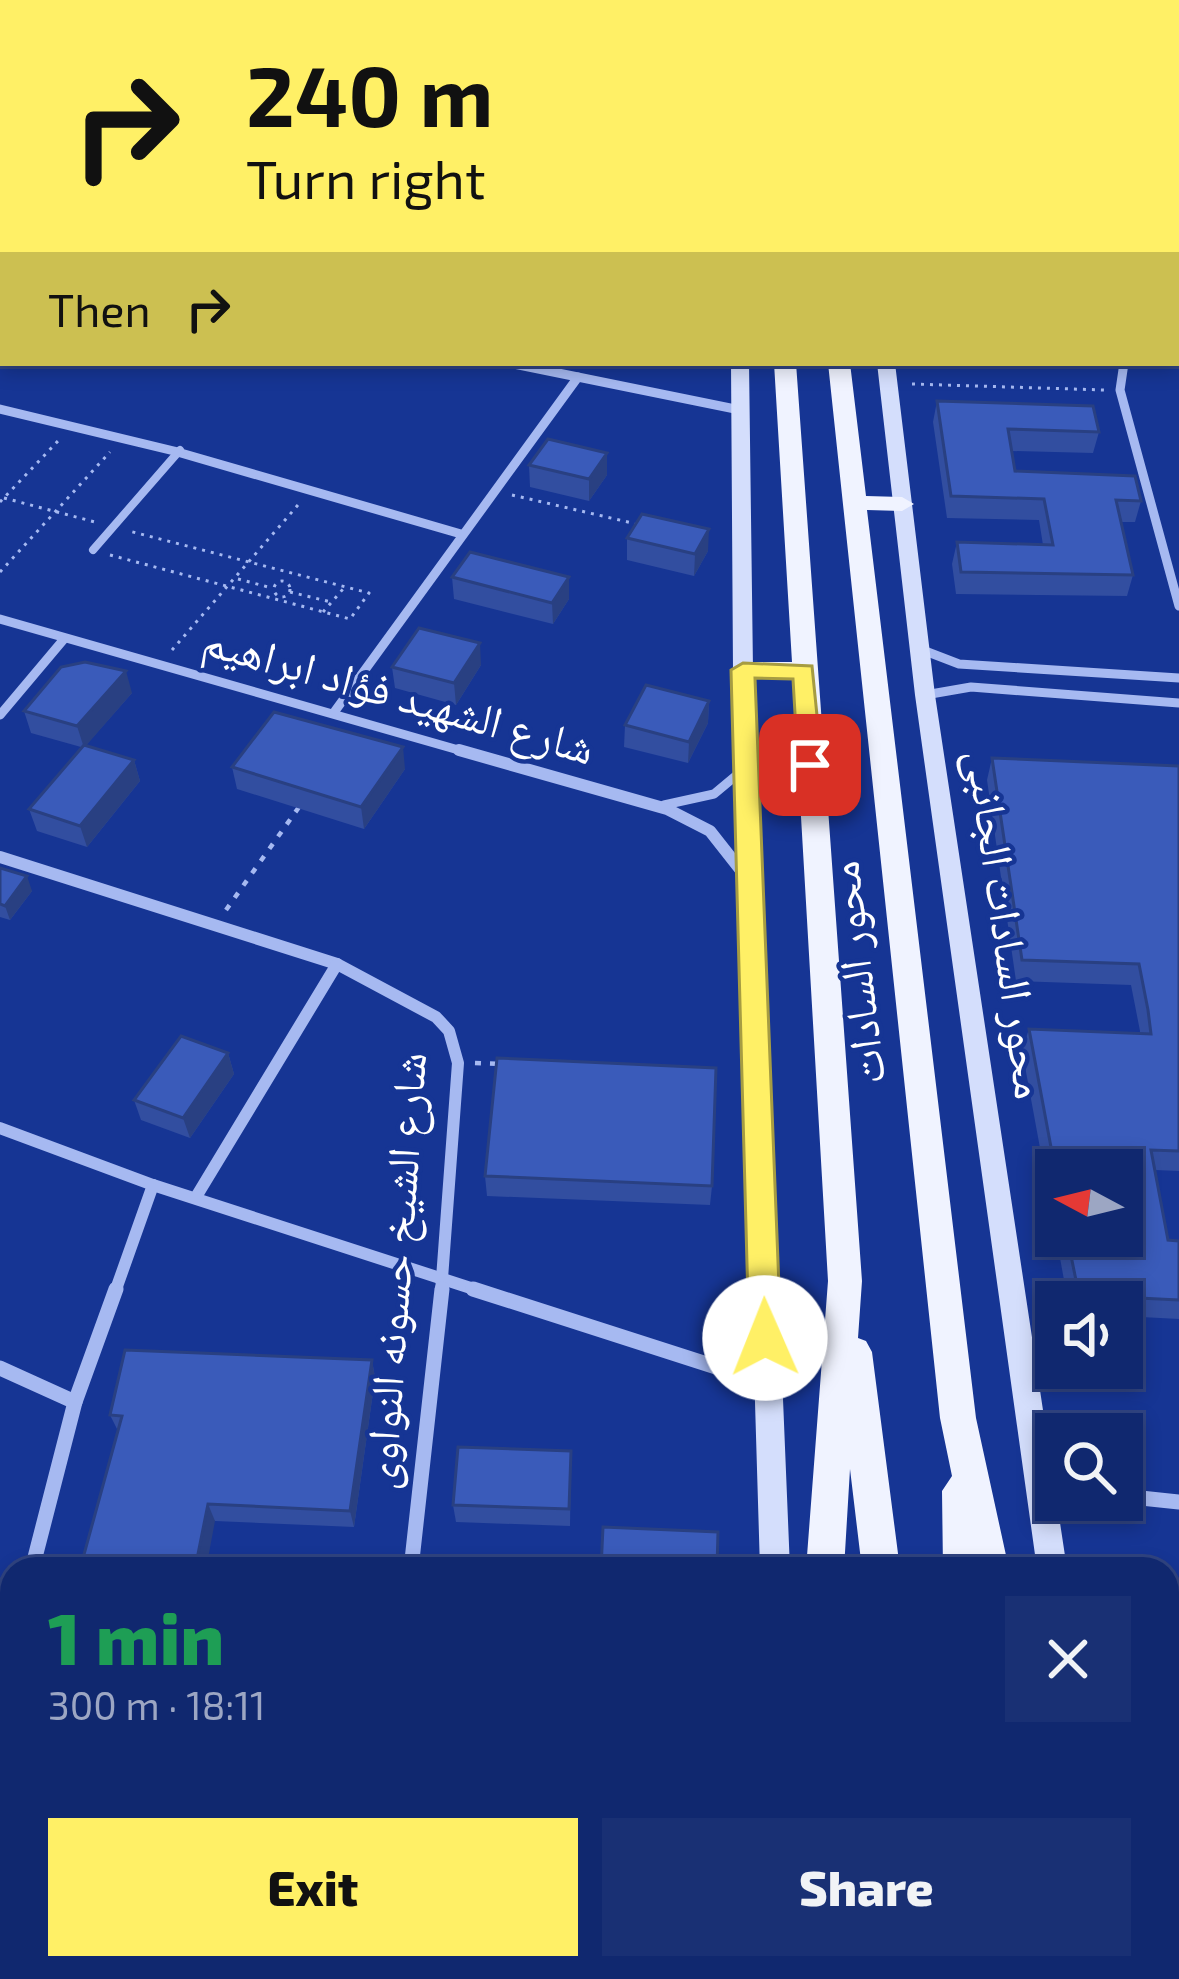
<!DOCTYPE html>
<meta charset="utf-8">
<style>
body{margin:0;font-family:"Exo 2","Noto Naskh Arabic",sans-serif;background:#193074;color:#f1f3f6;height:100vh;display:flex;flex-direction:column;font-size:45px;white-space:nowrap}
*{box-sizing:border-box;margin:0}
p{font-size:39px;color:#9ca6c3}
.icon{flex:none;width:66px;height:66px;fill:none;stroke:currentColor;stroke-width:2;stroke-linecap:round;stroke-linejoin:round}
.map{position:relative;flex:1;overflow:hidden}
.details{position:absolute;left:0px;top:1557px;width:1179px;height:423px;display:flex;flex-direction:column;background:#10286f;border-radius:36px 36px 0 0;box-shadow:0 6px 18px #0003,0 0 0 3px #304482}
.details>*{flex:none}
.top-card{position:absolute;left:0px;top:0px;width:1179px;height:366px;box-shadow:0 6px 18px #0003,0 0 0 3px #304482;background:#fff066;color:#111;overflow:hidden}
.needle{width:78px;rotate:277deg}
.tools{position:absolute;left:1035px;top:1149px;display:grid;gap:24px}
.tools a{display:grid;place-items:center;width:108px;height:108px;border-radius:0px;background:#10286f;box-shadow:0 6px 18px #0003,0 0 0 3px #304482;font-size:60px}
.pin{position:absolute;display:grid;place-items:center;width:102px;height:102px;color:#fff;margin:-51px;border-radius:24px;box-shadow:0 6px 18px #0006}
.me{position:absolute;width:132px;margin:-66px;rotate:359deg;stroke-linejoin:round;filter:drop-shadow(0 0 9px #0008)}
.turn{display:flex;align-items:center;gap:42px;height:252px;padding:0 48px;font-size:54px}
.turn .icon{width:156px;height:156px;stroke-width:2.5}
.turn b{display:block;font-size:84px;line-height:102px}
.then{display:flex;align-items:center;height:114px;padding:0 48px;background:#0003;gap:24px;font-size:45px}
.round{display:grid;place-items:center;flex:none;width:126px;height:126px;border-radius:0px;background:#193074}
.headline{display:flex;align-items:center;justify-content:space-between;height:204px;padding:0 48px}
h1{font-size:72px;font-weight:800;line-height:90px;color:#1e9e55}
.primary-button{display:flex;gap:24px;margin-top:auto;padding:24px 48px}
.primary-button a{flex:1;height:138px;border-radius:0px;background:#fff066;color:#111;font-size:48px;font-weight:800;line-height:138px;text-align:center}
.primary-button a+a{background:#193074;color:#f1f3f6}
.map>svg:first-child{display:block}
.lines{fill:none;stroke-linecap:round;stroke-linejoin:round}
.path-far2{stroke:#a6b9f1;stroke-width:3;stroke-dasharray:3 6;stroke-linecap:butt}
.path-far1{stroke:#a6b9f1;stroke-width:4.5;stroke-dasharray:6 9;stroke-linecap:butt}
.path{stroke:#a6b9f1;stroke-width:6;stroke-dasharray:8 12;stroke-linecap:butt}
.lane-far1{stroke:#a6b9f1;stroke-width:8}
.lane{stroke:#a6b9f1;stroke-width:9}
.street-far3{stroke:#a6b9f1;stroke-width:8}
.street-far2{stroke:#a6b9f1;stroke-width:9}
.street-far1{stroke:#a6b9f1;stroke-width:12}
.street{stroke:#a6b9f1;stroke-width:15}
.secondary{fill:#d4defc;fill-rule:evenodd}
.primary{fill:#f0f3ff;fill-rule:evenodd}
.wall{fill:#324ea0}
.shaded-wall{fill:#294082}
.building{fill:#3a5bba;stroke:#294082;stroke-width:3}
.route{fill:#fff066;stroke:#a69c42;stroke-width:3}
.labels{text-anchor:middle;stroke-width:9;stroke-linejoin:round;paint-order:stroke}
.street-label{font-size:45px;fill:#fff;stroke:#163594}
</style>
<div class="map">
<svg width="1179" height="1979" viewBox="0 0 1179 1979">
<rect width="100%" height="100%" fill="#163594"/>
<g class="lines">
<g class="path-far2">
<path d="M296,0L313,3"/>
<path d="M675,0L681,1"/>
<path d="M702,0L706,3"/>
<path d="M912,384L1104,390"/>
<path d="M512,495L641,525"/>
<path d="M4,498L95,522"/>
<path d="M0,502L58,441"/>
<path d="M110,555L350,619L369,593L129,531"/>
<path d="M0,572L110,452"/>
<path d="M238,579L272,588"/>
<circle cx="282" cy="589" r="8"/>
<path d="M290,592L331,602"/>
<path d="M323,612L343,589"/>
<path d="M172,650L298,505"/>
</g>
<g class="path-far1">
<path d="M226,910L299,807"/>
<path d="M475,1063L500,1064"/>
</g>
<g class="path">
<path d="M0,1751H12"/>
<path d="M415,1968L701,1979"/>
</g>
<path class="lane-far1" d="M93,550L180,450"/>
<path class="lane" d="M664,805L714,794L744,769"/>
<path class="street-far3" d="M243,3L247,0"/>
<g class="street-far2">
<path d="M509,363L740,410"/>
<path d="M1124,363L1120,390L1179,606"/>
<path d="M0,409L174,451L461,534"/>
<path d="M0,619L469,753"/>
<path d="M920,649L959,664L1179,678"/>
<path d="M925,695L971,687L1179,703"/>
<path d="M335,711L578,377"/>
<path d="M0,715L64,639"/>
</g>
<g class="street-far1">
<path d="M459,750L667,809L710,831L747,878"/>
<path d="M0,857L337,964L436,1017L449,1031L458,1063L441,1292"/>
<path d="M0,1128L153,1185L483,1292"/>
<path d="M196,1197L337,964"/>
<path d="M115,1292L153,1185"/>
</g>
<g class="street">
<path d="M473,1289L766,1383"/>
<path d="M0,1368L75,1402"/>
<path d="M1122,1496L1179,1502"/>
<path d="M32,1569L75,1402L116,1289"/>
<path d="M411,1569L442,1289"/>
<path d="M0,1611L10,1656"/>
<path d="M0,1704L12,1650"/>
<path d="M364,1979L366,1968"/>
</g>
<g class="secondary">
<path d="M551,0H580L583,3H554Z"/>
<path d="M581,0H611L614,3H584Z"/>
<rect x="829" y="0" width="14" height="3"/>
<path d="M3,61V70L0,71V62Z"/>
<path d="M1176,208L1179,209V219L1176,218Z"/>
<path d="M731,363H749L753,670L790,1569H760L733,670Z"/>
<path d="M877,363H895L935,695L1067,1569H1037L915,695Z"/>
<rect x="777" y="1968" width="34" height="11"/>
<path d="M1097,1968H1131L1133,1979H1099Z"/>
</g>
<g class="primary">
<path d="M726,0H759L761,3H724Z"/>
<rect x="793" y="0" width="16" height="3"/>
<path d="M774,363H796L862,1281L858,1338L866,1341L872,1352L900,1569H862L850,1469L844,1569H806L828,1281L793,679L743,678L730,670L743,662H792Z"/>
<path d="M828,363H850L866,496L902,497L914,504L902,511L867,510L976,1418L1009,1569H943L942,1491L952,1476L940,1418Z"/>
<path d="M818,1968H862L863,1979H819Z"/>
<rect x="888" y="1968" width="44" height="11"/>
<rect x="960" y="1968" width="44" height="11"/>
<path d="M1009,1968H1053L1054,1979H1010Z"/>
</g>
</g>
<g class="wall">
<path d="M172,0H216L212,3H173Z"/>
<path d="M937,401L1099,432L1093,453L1012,451L1015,471L1141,501L1135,522H1121L1133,575L1127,596L956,594L952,564L957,542L1043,545L1039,520L947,518L933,422Z"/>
<path d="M607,453V475L589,501L530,487L529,465Z"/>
<path d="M627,538L708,551L694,576L627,560Z"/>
<path d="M452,577L569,599L553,624L454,599Z"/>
<path d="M481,665L456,705L395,688L392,667Z"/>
<path d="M132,693L86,745L134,760L140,781L87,847L37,831L29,809L81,747L31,733L24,711Z"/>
<path d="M709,701L708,723L688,763L624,747L625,725Z"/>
<path d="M992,758L1179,766V1171L1155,1170L1168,1240L1179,1241V1319L1122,1316V1302H1068L1056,1236H1122L1056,1170V1235L1022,1050L1029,1029L1140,1033V1031L1131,985L1016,981L987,780Z"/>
<path d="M232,767L405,769L364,829L237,789Z"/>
<path d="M0,868L32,891L10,920L0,917Z"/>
<path d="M228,1053L234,1074L190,1138L141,1120L134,1100Z"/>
<path d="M485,1176L712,1186L710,1205L487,1196Z"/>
<path d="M372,1360L375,1378L354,1527L215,1521L118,1431L110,1415Z"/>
<path d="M571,1451L570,1526L456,1522L453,1505Z"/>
</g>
<g class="shaded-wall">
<path d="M3,109V125L0,128V111Z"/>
<path d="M3,258V275L0,277V261Z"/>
<path d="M607,453V475L589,501V479Z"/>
<path d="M709,529L708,551L694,576L695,554Z"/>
<path d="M569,577V599L553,624L552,603Z"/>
<path d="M480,643L481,665L456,705L454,683Z"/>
<path d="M126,671L132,693L84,748L77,726Z"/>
<path d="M709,701L708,723L688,763L689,742Z"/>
<path d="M403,747L405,769L364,829L361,807Z"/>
<path d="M134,760L140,781L87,847L80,826Z"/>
<path d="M27,876L32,891L10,920L5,906Z"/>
<path d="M228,1053L234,1074L190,1138L183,1118Z"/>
<path d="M372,1360L375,1378L354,1527L350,1511Z"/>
<path d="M208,1504L215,1521L206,1569H195Z"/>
</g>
<g class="building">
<path d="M0,82L3,83V109L0,111Z"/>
<path d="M937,401L1093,406L1099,432L1008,429L1015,471L1135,476L1141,501L1116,500L1133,575L961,572L957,542L1053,545L1044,499L951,496Z"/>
<path d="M548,439L607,453L589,479L529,465Z"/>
<path d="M642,514L709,529L695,554L627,538Z"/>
<path d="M470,552L569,577L552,603L452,577Z"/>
<path d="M419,628L480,643L454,683L392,667Z"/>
<path d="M85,662L126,671L77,726L24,711L61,667Z"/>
<path d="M646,685L709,701L689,742L625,725Z"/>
<path d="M274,712L403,747L361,807L232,767Z"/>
<path d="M84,745L134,760L80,826L29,809Z"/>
<path d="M992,758L1179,766V1151L1151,1150L1168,1240L1179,1241V1300L1079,1295L1067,1236H1122V1170H1056V1174L1029,1029L1151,1034L1148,1010L1139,964L1022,960Z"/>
<path d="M0,868L27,876L5,906L0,904Z"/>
<path d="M181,1036L228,1053L183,1118L134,1100Z"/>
<path d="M497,1058L716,1068L712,1186L485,1176Z"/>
<path d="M125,1350L372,1360L350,1511L208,1504L195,1569H80L122,1416L110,1415Z"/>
<path d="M458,1447L571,1451L569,1509L453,1505Z"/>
<path d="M603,1527L718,1532L717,1569H601Z"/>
</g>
<path class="route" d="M743,663L812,666L822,765L810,774L798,765L793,679L755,678L781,1338L777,1348L765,1352L754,1348L749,1338L731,670Z"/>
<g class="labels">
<g class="street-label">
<text transform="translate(399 694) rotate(16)" y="16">شارع الشهيد فؤاد ابراهيم</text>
<text transform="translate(1007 924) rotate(82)" y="16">محور السادات الجانبى</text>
<text transform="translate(856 973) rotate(-97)" y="16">محور السادات</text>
<text transform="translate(395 1271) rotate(-86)" y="16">شارع الشيخ حسونه النواوى</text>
</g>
</g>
</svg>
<div class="tools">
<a><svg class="needle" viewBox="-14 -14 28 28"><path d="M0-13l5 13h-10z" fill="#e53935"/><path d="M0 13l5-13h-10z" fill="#9ca6c3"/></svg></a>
<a><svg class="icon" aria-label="sound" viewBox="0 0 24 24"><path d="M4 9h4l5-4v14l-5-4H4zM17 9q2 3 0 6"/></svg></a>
<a><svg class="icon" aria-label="search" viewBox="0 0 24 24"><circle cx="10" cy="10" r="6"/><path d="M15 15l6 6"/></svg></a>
</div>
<div class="pin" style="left:810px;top:765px;background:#d93025"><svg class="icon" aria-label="arrive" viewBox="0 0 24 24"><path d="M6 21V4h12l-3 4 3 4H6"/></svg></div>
<svg class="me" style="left:765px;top:1338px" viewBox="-20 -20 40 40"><circle r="19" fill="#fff"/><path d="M0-13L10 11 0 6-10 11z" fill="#fff066"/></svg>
<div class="top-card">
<div class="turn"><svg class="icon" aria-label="right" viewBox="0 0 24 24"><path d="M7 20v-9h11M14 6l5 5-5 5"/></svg><div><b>240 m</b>Turn right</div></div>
<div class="then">Then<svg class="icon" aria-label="right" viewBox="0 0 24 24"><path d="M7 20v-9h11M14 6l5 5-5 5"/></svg></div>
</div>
<section class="details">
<div class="headline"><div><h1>1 min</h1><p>300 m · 18:11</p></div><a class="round"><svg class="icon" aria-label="close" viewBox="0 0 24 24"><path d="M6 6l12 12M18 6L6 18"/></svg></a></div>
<div class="primary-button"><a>Exit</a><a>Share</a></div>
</section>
</div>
